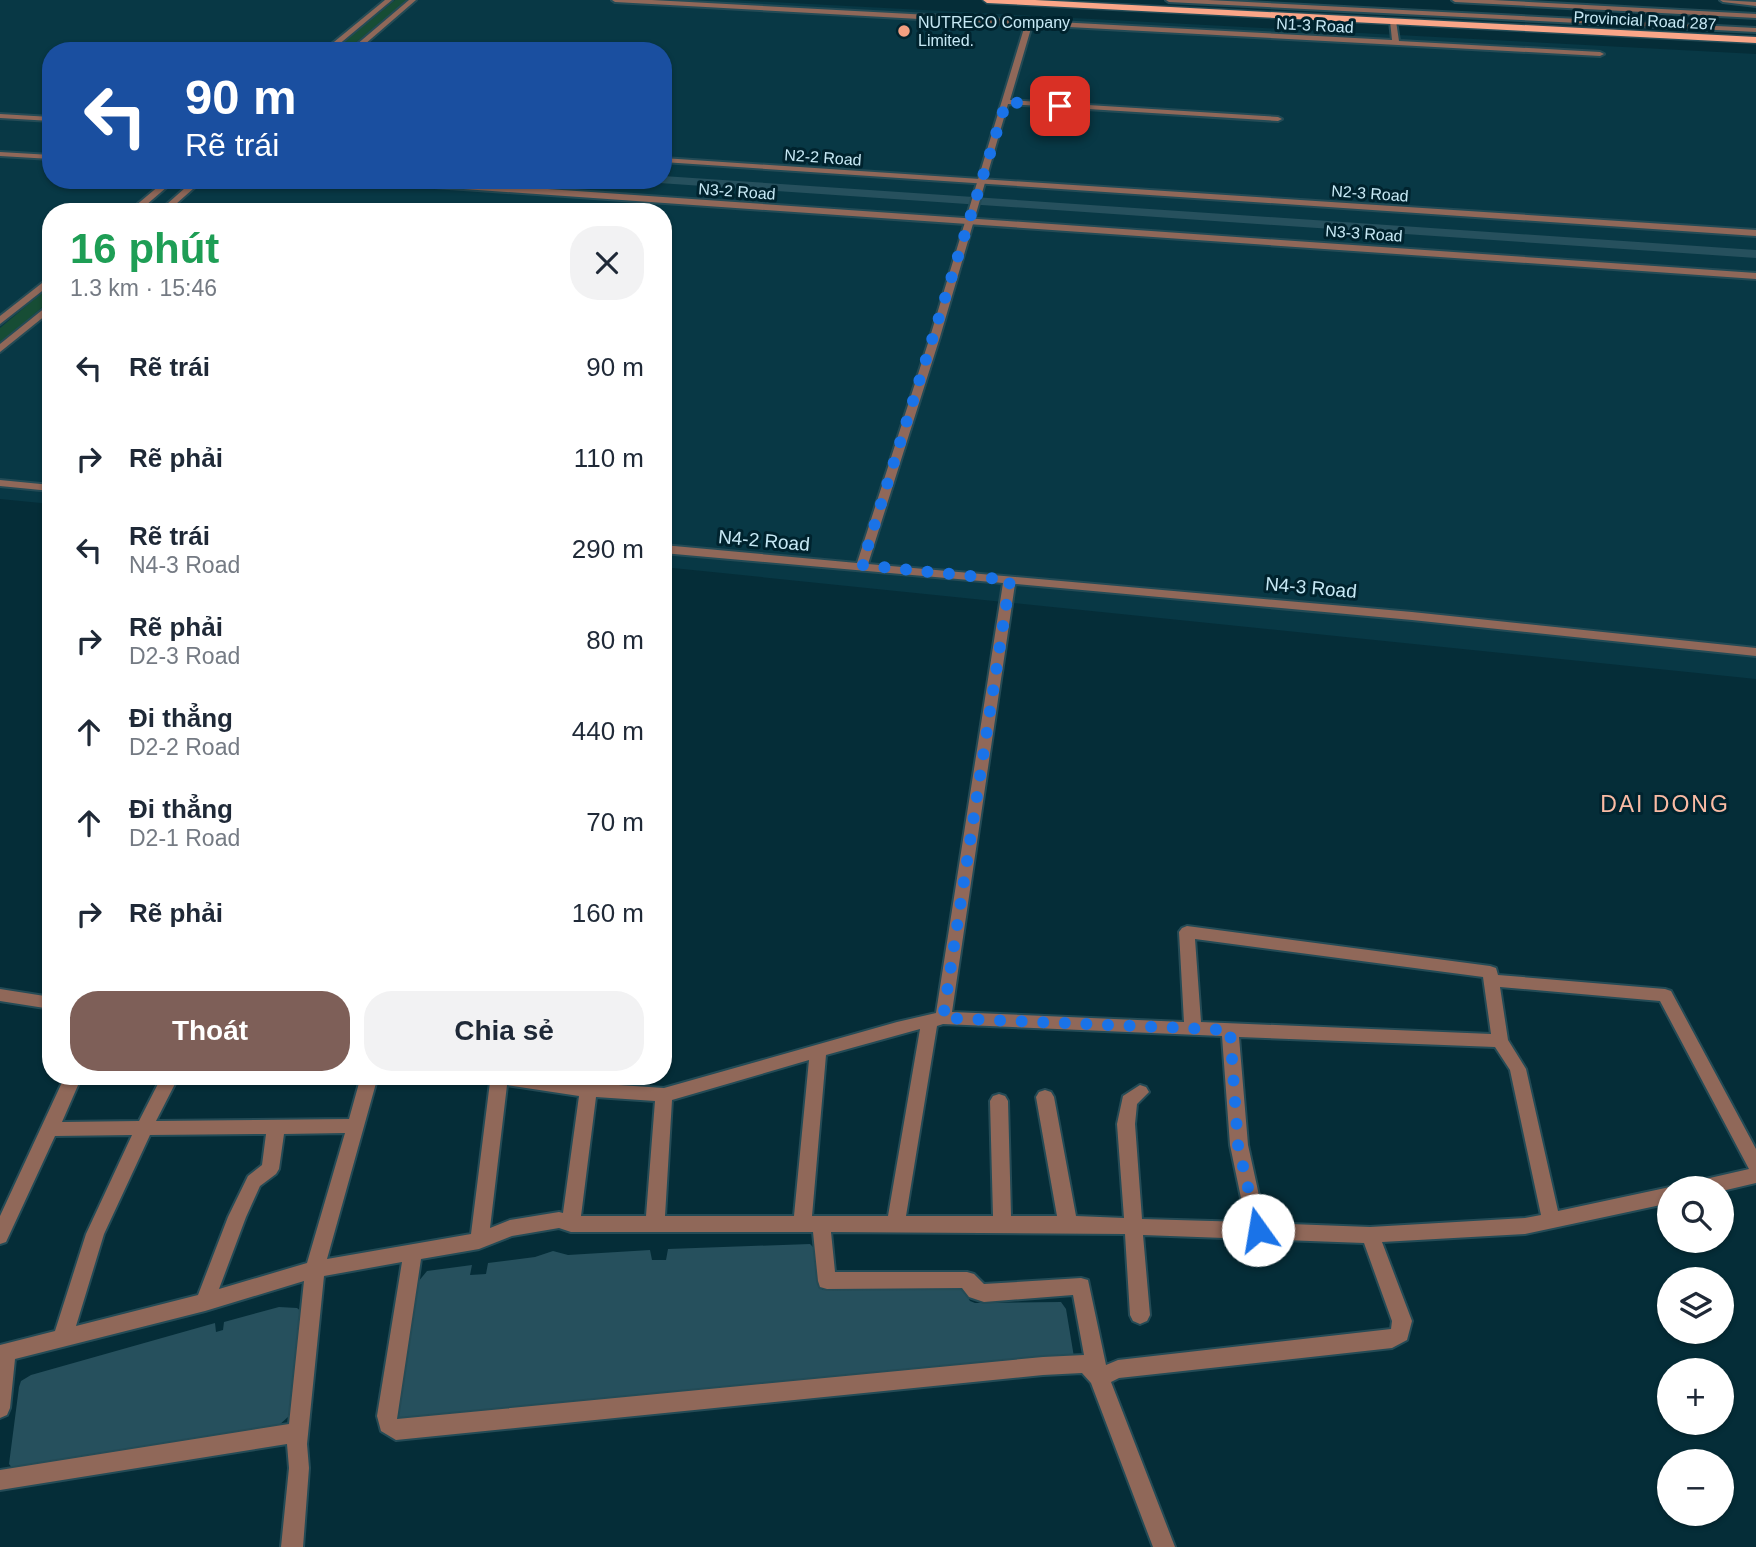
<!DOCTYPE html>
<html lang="vi">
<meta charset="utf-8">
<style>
body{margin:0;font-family:Helvetica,sans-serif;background:#f2f2f3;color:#1f2937;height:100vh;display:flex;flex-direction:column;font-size:26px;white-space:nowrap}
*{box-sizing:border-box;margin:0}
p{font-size:23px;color:#747a83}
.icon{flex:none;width:38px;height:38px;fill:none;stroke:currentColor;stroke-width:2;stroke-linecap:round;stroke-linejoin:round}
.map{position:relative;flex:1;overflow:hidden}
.side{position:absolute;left:42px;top:203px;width:630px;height:882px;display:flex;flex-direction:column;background:#fff;border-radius:28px;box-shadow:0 2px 5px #0004}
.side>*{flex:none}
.top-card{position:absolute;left:42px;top:42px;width:630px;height:147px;border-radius:28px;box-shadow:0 2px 5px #0004;background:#1a4fa0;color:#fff;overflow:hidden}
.controls{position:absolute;left:1657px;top:1176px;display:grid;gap:14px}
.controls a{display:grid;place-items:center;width:77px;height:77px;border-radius:50%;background:#fff;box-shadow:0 2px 5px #0004;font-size:35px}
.pin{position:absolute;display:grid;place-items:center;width:60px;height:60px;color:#fff;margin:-30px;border-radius:14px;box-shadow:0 4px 10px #0006}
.me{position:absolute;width:77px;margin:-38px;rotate:347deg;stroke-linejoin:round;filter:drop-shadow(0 0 5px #0008)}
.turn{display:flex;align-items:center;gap:24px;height:147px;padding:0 28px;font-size:32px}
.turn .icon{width:91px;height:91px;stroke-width:2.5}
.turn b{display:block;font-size:49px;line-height:60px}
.round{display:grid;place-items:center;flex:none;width:74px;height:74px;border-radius:28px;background:#f2f2f3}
.summary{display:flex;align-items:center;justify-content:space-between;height:119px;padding:0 28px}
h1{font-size:42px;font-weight:800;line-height:52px;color:#1e9e55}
.cta{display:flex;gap:14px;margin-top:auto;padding:14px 28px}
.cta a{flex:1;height:80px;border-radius:28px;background:#7e5f58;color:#fff;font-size:28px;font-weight:800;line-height:80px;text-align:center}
.cta a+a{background:#f2f2f3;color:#1f2937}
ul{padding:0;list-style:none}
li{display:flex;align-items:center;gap:21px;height:91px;padding:0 28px}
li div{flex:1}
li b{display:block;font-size:26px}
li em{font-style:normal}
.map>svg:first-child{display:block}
.built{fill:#083845;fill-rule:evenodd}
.green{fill:#174d35}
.water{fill:#26505d}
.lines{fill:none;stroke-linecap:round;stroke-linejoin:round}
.minor-casing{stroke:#244b56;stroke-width:4}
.tertiary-casing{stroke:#244b56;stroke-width:4}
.primary-casing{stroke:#244b56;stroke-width:3}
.minor{fill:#906859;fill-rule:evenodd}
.tertiary{fill:#906859;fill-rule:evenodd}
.primary{fill:#faa688;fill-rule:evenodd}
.route{stroke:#1a73e8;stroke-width:12;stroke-dasharray:0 21.6}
.poi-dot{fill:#f3a081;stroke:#00232e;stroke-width:2.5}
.labels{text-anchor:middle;stroke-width:6;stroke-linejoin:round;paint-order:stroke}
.far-street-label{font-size:16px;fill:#c7e9f5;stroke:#00232e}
.far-poi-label{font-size:16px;fill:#c7e9f5;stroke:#00232e;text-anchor:start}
.street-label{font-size:19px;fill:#c7e9f5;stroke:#00232e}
.quarter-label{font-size:23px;letter-spacing:2px;fill:#fabba4;stroke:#00232e}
</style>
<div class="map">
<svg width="1756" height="1547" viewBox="0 0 1756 1547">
<rect width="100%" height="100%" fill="#052d38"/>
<path class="built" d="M0,0H732L1756,54V679L663,567V212H51V504L0,499ZM51,51H663V180H51Z"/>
<g class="green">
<path d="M395,0H407L346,51H333Z"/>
<path d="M51,285V300L0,343V328Z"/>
</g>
<g class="water">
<path d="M663,176L1756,250V258L616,180H663Z"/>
<path d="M810,1244L819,1253L822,1290H963L970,1301L975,1303L1061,1302L1066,1309L1074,1357L393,1420L418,1282L427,1271L472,1265L470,1275L486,1274L488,1263L535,1257L553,1251L568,1255L650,1250L652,1260H666L668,1249Z"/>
<path d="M279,1307L297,1308L302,1312V1323L289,1416L277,1427L13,1469L9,1464L19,1387L21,1381L31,1375L215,1323L216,1332L223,1330L224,1322Z"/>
</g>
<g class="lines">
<defs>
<g id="minor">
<path d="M612,0H652L1392,40L1390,21L1393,19L1396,21L1399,41L1600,52L1604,54L1600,56L1032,25L1010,100L1278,117L1282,119L1278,121L1008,104L940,337L868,564L1412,612L1756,648V656L1412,620L1015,584L952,1012L1184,1022L1179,932L1182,928L1187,926L1490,966L1496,968L1498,975L1665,989L1671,991L1756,1149V1183L1722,1191V1188H1692L1695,1183L1701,1180L1749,1169L1660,1001L1500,987L1508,1040L1526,1069L1558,1211L1670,1187L1673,1188H1670V1203L1525,1234L1382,1242L1412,1321L1407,1340L1392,1348L1119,1378L1111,1382L1175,1547H1153L1091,1383L1082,1373L1043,1375L396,1440L381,1431L377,1416L402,1262L324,1276L307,1444L309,1468L303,1547H281L289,1468L287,1444L0,1490V1470L289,1424L304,1281L205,1311L15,1359L10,1408L7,1415L0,1418V1345L55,1331L86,1234L132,1135L55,1136L6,1242L0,1244V1216L65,1076H82L62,1122L139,1121L162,1076H179L156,1121L349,1119L361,1076H378L327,1259L471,1234L490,1082L485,1081L483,1076H540L588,1083L664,1088L897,1022L936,1013L1003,583L663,553V545L857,563L930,337L1025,25L615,2ZM1195,939L1483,977L1491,1034L1201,1022ZM943,1024L1222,1036L1230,1145L1246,1222L1142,1219L1135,1124L1137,1104L1149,1092L1146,1087L1140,1085L1123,1096L1117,1124L1124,1218L1076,1216L1054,1097L1051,1092L1045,1090L1039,1092L1036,1097L1057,1216H1011L1008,1101L1005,1096L999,1094L993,1096L990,1101L993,1216H906L937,1026ZM920,1029L888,1216H812L826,1055ZM1239,1037L1495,1047L1510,1070L1541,1215L1525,1218L1370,1227L1265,1223L1248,1145ZM809,1060L794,1216H665L672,1100ZM507,1085L579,1096L563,1213L559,1212L510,1220L490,1228ZM596,1097L655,1101L646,1216H581ZM345,1133L307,1263L219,1289L246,1217L260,1186L276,1174L279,1169L284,1134ZM266,1134L262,1165L248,1176L228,1217L198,1295L76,1326L104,1234L150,1135ZM559,1228L571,1232H813L818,1281L820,1287L827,1289L962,1288L969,1297L984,1302L1073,1295L1084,1355L1043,1357L397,1419L421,1259L479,1249L512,1236ZM831,1232L1125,1234L1130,1315L1133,1321L1140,1324L1147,1321L1150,1315L1143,1235L1364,1243L1392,1321L1391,1329L1118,1360L1106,1365L1088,1280L1081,1278L984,1284L974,1274L967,1272H835Z"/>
<path d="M1166,0H1208L1756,28V32L1169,2Z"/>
<path d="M1452,0H1493L1756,14V18L1455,2Z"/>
<path d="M1720,0L1756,2V6L1723,2Z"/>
<path d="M0,480L51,485V491L0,486Z"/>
<path d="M0,989L51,997V1009L0,1001Z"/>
</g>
<g id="tertiary">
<path d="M385,0H392L331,51H323Z"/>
<path d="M409,0H416L357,51H349Z"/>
<path d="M0,114L51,117V121L0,118Z"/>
<path d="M0,152L51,155V159L0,156Z"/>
<path d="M663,158L1756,230V236L663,162Z"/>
<path d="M166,180H175L138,212H128Z"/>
<path d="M194,180H203L167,212H158Z"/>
<path d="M373,180H417L1756,273V279L377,183Z"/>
<path d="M51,276V284L0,324V316Z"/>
<path d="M51,303V311L0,352V344Z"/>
</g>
<path id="primary" d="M983,0H1035L1756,37V43L987,3Z"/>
</defs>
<use href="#minor" class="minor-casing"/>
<use href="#tertiary" class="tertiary-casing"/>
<use href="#primary" class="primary-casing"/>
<use href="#minor" class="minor"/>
<use href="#tertiary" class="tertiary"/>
<use href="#primary" class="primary"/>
</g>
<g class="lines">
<path class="route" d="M1060,106L1006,102L862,565L1010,580L943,1018L1230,1030L1238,1145L1258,1230"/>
</g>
<circle class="poi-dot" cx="904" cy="31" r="7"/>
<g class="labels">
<g class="far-street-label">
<text transform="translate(1645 20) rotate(3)" y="6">Provincial Road 287</text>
<text transform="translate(1315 25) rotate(3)" y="6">N1-3 Road</text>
<text transform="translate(823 157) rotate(4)" y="6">N2-2 Road</text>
<text transform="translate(737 191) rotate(4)" y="6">N3-2 Road</text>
<text transform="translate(1370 193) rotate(4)" y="6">N2-3 Road</text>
<text transform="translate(1364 233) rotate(4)" y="6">N3-3 Road</text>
</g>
<g class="far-poi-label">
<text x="918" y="28">NUTRECO Company<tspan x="918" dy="18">Limited.</tspan></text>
</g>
<g class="street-label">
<text transform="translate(764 540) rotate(5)" y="7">N4-2 Road</text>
<text transform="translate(1311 587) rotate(5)" y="7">N4-3 Road</text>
</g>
<g class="quarter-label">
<text x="1665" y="812">DAI DONG</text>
</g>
</g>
</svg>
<div class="controls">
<a><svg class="icon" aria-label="search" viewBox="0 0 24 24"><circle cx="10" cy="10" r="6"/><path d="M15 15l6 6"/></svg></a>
<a><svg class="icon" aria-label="layers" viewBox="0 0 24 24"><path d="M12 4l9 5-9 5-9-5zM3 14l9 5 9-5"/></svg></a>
<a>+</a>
<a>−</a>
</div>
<div class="pin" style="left:1060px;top:106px;background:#d93025"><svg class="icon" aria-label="arrive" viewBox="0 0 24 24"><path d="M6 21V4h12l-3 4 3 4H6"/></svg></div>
<svg class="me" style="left:1258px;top:1230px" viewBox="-20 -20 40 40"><circle r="19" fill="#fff"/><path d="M0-13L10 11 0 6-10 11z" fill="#1a73e8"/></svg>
<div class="top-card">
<div class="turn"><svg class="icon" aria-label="left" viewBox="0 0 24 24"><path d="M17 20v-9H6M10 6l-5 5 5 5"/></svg><div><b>90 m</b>Rẽ trái</div></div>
</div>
<section class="side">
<div class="summary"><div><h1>16 phút</h1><p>1.3 km · 15:46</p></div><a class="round"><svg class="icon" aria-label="close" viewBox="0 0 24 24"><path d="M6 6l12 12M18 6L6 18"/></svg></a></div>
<ul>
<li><svg class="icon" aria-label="left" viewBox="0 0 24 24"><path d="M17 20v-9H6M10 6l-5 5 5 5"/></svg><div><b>Rẽ trái</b></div><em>90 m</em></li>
<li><svg class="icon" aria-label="right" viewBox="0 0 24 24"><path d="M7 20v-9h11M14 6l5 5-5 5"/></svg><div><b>Rẽ phải</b></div><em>110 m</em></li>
<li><svg class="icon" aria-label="left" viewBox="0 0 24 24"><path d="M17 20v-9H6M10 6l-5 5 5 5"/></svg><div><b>Rẽ trái</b><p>N4-3 Road</p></div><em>290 m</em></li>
<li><svg class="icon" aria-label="right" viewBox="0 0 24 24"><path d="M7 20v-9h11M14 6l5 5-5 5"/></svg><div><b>Rẽ phải</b><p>D2-3 Road</p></div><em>80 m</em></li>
<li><svg class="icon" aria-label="ahead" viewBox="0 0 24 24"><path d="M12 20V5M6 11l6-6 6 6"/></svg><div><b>Đi thẳng</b><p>D2-2 Road</p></div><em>440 m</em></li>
<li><svg class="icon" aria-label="ahead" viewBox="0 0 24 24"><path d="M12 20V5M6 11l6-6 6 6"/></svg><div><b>Đi thẳng</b><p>D2-1 Road</p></div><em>70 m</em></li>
<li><svg class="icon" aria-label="right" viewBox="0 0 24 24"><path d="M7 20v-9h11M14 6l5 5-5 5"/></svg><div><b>Rẽ phải</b></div><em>160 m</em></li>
</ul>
<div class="cta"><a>Thoát</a><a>Chia sẻ</a></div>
</section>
</div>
